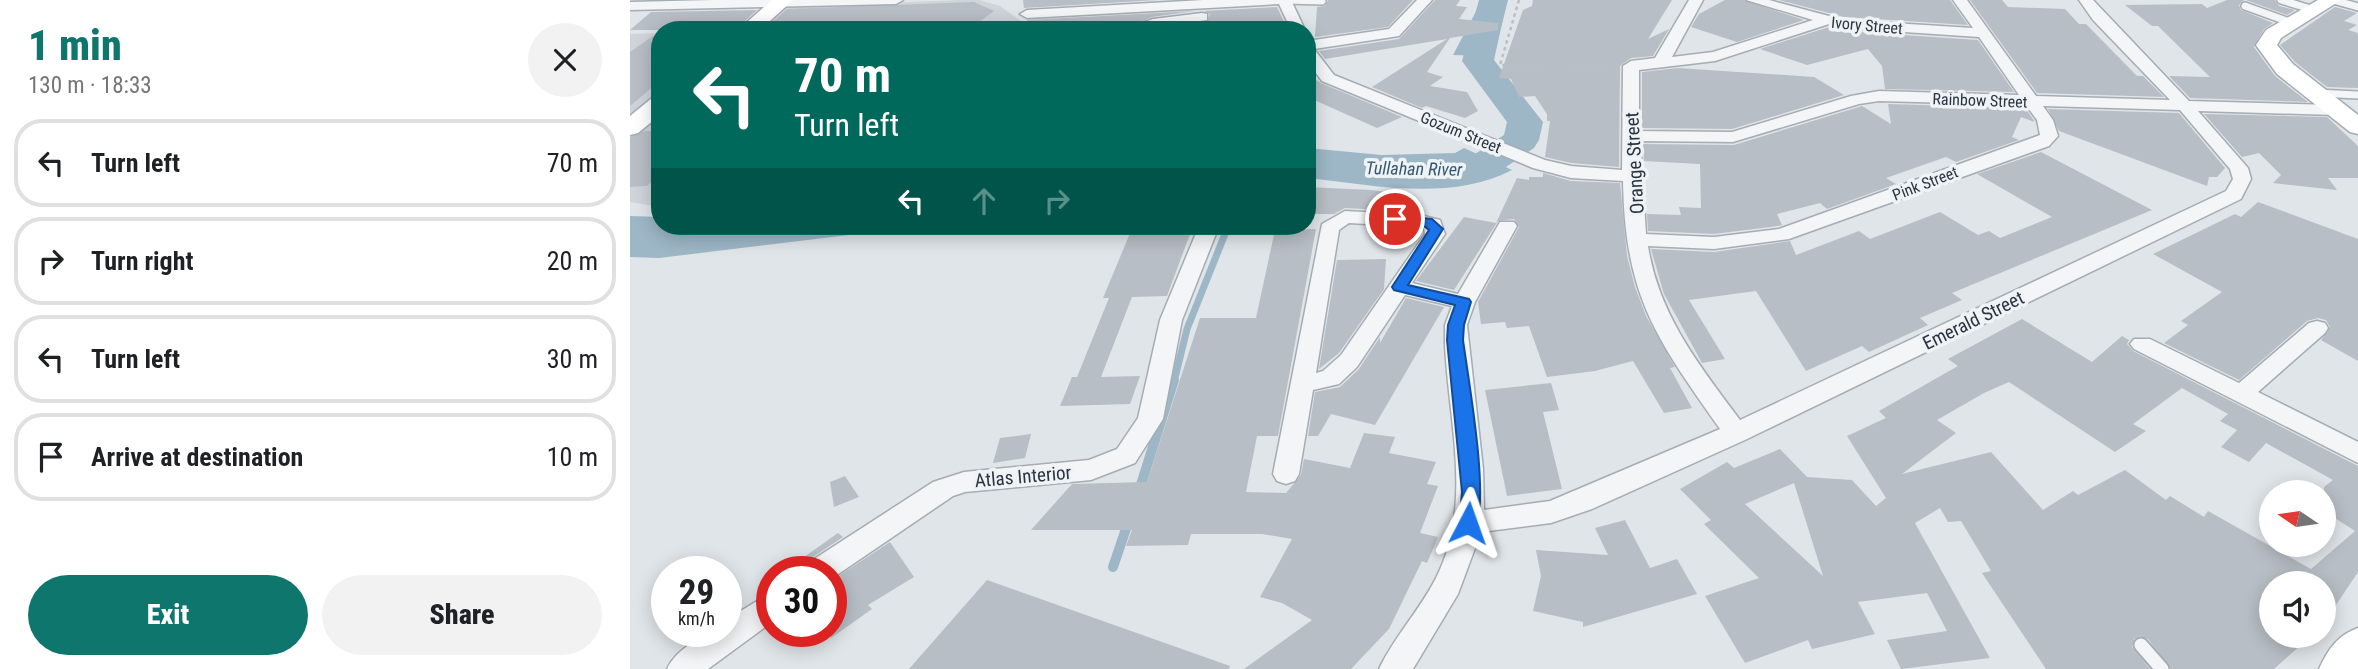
<!DOCTYPE html>
<meta charset="utf-8">
<style>
body{margin:0;font-family:"Roboto Condensed",sans-serif;background:#f2f2f2;color:#202124;height:100vh;display:flex;flex-direction:column;font-size:26px;white-space:nowrap}
*{box-sizing:border-box;margin:0}
p{font-size:23px;color:#757577}
.icon{flex:none;width:38px;height:38px;fill:none;stroke:currentColor;stroke-width:2;stroke-linecap:round;stroke-linejoin:round}
.map{position:relative;flex:1;overflow:hidden}
.drawer{display:flex;flex-direction:column;background:#fff;width:630px}
.drawer>*{flex:none}
.hud{position:absolute;left:21px;top:21px;width:665px;height:214px;border-radius:28px;box-shadow:0 4px 18px #0003;background:#00695c;color:#fff;overflow:hidden}
.needle{width:46px;rotate:283deg}
.tools{position:absolute;left:1629px;top:480px;display:grid;gap:14px}
.tools a{display:grid;place-items:center;width:77px;height:77px;border-radius:50%;background:#fff;box-shadow:0 4px 18px #0003;font-size:35px}
.speed{position:absolute;left:21px;top:556px;display:flex;gap:14px;font-size:35px;font-weight:700;text-align:center}
.speed>*{display:grid;place-content:center;width:91px;height:91px;border-radius:50%;background:#fff;box-shadow:0 4px 18px #0003;line-height:1}
.speed small{font-size:18px;font-weight:400}
.speed .limit{border:10px solid #d22;background:#fff;color:#111}
.pin{position:absolute;display:grid;place-items:center;width:60px;height:60px;color:#fff;margin:-30px;border:4px solid #fff;border-radius:50%;box-shadow:0 2px 7px #0007}
.me{position:absolute;width:77px;margin:-38px;rotate:4deg;stroke-linejoin:round;filter:drop-shadow(0 0 5px #0008)}
.turn{display:flex;align-items:center;gap:24px;height:147px;padding:0 28px;font-size:32px}
.turn .icon{width:91px;height:91px;stroke-width:2.5}
.turn b{display:block;font-size:49px;line-height:60px}
.lanes{display:flex;align-items:center;height:66px;padding:0 28px;background:#0003;justify-content:center;gap:35px;direction:ltr}
.lanes .off{opacity:.35}
.round{display:grid;place-items:center;flex:none;width:74px;height:74px;border-radius:37px;background:#f2f2f2}
.headline{display:flex;align-items:center;justify-content:space-between;height:119px;padding:0 28px}
h1{font-size:42px;font-weight:800;line-height:52px;color:#0f766e}
.cta{display:flex;gap:14px;margin-top:auto;padding:14px 28px}
.cta a{flex:1;height:80px;border-radius:42px;background:#0f766e;color:#fff;font-size:28px;font-weight:800;line-height:80px;text-align:center}
.cta a+a{background:#f2f2f2;color:#202124}
ul{padding:0;list-style:none}
li{display:flex;align-items:center;gap:21px;height:88px;margin:0 14px 10px;padding:0 14px;border:4px solid #e0e0e0;border-radius:28px}
li div{flex:1}
li b{display:block;font-size:26px}
li em{font-style:normal}
main{display:flex;flex:1;min-height:0}
.map>svg:first-child{display:block}
.built{fill:#ced4da}
.water{fill:#9db7c7}
.lines{fill:none;stroke-linecap:round;stroke-linejoin:round}
.stream-far1{stroke:#9db7c7;stroke-width:7}
.stream{stroke:#9db7c7;stroke-width:10}
.river{fill:#9db7c7;fill-rule:evenodd}
.building{fill:#b8bec5;fill-rule:evenodd}
.lane-far1-casing{stroke:#a5acb3;stroke-width:10}
.lane-casing{stroke:#a5acb3;stroke-width:17}
.street-casing{stroke:#a5acb3;stroke-width:3}
.secondary-casing{stroke:#a5acb3;stroke-width:3}
.path{stroke:#babfc4;stroke-width:2.5;stroke-dasharray:3.5 3.5;stroke-linecap:butt}
.lane-far1{stroke:#f3f5f7;stroke-width:7}
.lane{stroke:#f3f5f7;stroke-width:13}
.street{fill:#f3f5f7;fill-rule:evenodd}
.secondary{fill:#fff;fill-rule:evenodd}
.route{fill:#1a73e8;stroke:#114b97;stroke-width:2}
.labels{text-anchor:middle;stroke-width:7;stroke-linejoin:round;paint-order:stroke}
.far-street-label{font-size:16px;fill:#293440;stroke:#f0f3f6}
.far-water-label{font-size:18px;font-style:italic;fill:#355872;stroke:#f0f3f6}
.street-label{font-size:19px;fill:#293440;stroke:#f0f3f6}
</style>
<main>
<section class="drawer">
<div class="headline"><div><h1>1 min</h1><p>130 m · 18:33</p></div><a class="round"><svg class="icon" aria-label="close" viewBox="0 0 24 24"><path d="M6 6l12 12M18 6L6 18"/></svg></a></div>
<ul>
<li><svg class="icon" aria-label="left" viewBox="0 0 24 24"><path d="M17 20v-9H6M10 6l-5 5 5 5"/></svg><div><b>Turn left</b></div><em>70 m</em></li>
<li><svg class="icon" aria-label="right" viewBox="0 0 24 24"><path d="M7 20v-9h11M14 6l5 5-5 5"/></svg><div><b>Turn right</b></div><em>20 m</em></li>
<li><svg class="icon" aria-label="left" viewBox="0 0 24 24"><path d="M17 20v-9H6M10 6l-5 5 5 5"/></svg><div><b>Turn left</b></div><em>30 m</em></li>
<li><svg class="icon" aria-label="arrive" viewBox="0 0 24 24"><path d="M6 21V4h12l-3 4 3 4H6"/></svg><div><b>Arrive at destination</b></div><em>10 m</em></li>
</ul>
<div class="cta"><a>Exit</a><a>Share</a></div>
</section>
<div class="map">
<svg width="1728" height="669" viewBox="0 0 1728 669">
<rect width="100%" height="100%" fill="#e0e5e9"/>
<g class="built">
<path d="M331,0H349L370,6L395,24L387,30H126L153,7Z"/>
<path d="M30,33V91L0,116V34Z"/>
<path d="M30,113V207L0,202V138Z"/>
</g>
<g class="water">
<path d="M852,0H878L864,56L823,55Z"/>
<path d="M677,148L752,155L825,153L834,148L882,170C820,202 743,185 677,178Z"/>
<path d="M0,216L30,217V226H266L227,234L29,258L0,257Z"/>
</g>
<g class="lines">
<path class="stream-far1" d="M544,382L557,329L597,229L593,226"/>
<g class="stream">
<path d="M509,491L544,380"/>
<path d="M483,567L499,520"/>
</g>
<path class="river" d="M849,0H877L864,60L913,122L909,140L904,148L864,175L838,182L677,177V155L836,160L874,135L877,122L832,61Z"/>
</g>
<g class="building">
<path d="M393,0H527L394,8Z"/>
<path d="M698,0H783L758,27L685,37L687,7L695,6Z"/>
<path d="M805,0H830L826,6L837,7L829,19L868,23V30L820,38L797,72L813,77L800,86L837,92L848,111L835,118L796,106L792,108L742,87L817,39L695,59L689,51L769,39Z"/>
<path d="M903,0H1042L1018,39L1039,29L1023,56L1001,58L990,66L989,167L941,163L915,157L920,121H917V114L905,96L889,97L881,79L869,78L893,10L902,6Z"/>
<path d="M1095,0H1113L1174,20L1107,42L1061,27L1069,14Z"/>
<path d="M1149,0H1320L1338,25L1214,17Z"/>
<path d="M1340,0H1372L1378,7L1435,9L1449,24H1456L1507,76H1513L1534,97L1407,93Z"/>
<path d="M1597,0H1614L1609,5L1611,10L1643,23L1634,29L1624,47L1645,76L1678,102L1560,98L1539,76L1580,77L1528,26H1522L1495,5L1572,4L1577,8Z"/>
<path d="M1616,0H1645L1649,6L1665,10L1657,15Z"/>
<path d="M344,2L364,11L341,28L134,30L157,9Z"/>
<path d="M647,7L658,30H534L577,23L580,14L574,11Z"/>
<path d="M1705,7L1727,13L1714,21L1727,25L1718,30L1728,33V88L1697,87L1665,62L1650,45Z"/>
<path d="M127,10L105,30H0L21,12Z"/>
<path d="M564,11L522,17L490,30H398L397,20Z"/>
<path d="M1199,27L1214,31L1348,40L1384,92L1255,89L1252,66L1238,49L1177,65L1130,49Z"/>
<path d="M30,31V81L0,106V52Z"/>
<path d="M1048,68L1184,77L1214,95L1102,129L1012,128V72Z"/>
<path d="M683,78L691,83L772,117L747,128L682,99Z"/>
<path d="M1258,104L1395,108L1405,122L1391,117L1382,137L1389,140L1326,162L1316,157L1256,178L1266,184L1197,209L1190,203L1147,214L1152,225L1148,226L1084,234L1018,231L1017,214L1051,215L1049,207L1071,208L1070,164L1014,161L1013,144L1104,145L1232,106L1261,124Z"/>
<path d="M1418,109L1549,113L1595,168L1587,177H1579L1577,186L1429,131Z"/>
<path d="M1574,114L1697,117L1728,146V178H1698L1707,190L1643,183L1651,175L1629,153L1612,157Z"/>
<path d="M14,131H30V174L17,186L0,187V137Z"/>
<path d="M1411,152L1522,210L1322,293L1332,300L1290,318L1298,325L1239,352L1232,346L1176,371L1126,291L1059,300L1095,359L1072,363L1034,294L1021,249L1084,252L1160,241L1166,255L1229,231L1240,239L1310,212L1348,235L1359,231L1370,238L1422,217L1347,174Z"/>
<path d="M913,173L941,181L990,183L997,256L1005,287L1016,316L1045,367L1040,368L1062,408L1034,413L1003,361L965,371L917,377L899,326L877,328L875,322L851,324L848,302L889,227L884,219L868,221L824,290L786,281L834,217L866,223L887,178L899,180V177H913Z"/>
<path d="M677,187L741,190L757,192L752,210L715,208L704,214H677Z"/>
<path d="M1628,202L1728,239V361L1691,340L1700,327L1696,320L1688,318L1677,321L1609,380L1534,343L1558,325L1551,321L1592,292L1523,254L1605,214L1611,217Z"/>
<path d="M503,226H563L537,296L502,297L471,377L510,376L500,404L430,406L442,377H447L479,298H473Z"/>
<path d="M686,229L648,436H627L616,492L656,493L671,475L674,459L720,468L734,433L765,437L759,453L806,462L797,484L808,486L790,533L808,537L797,563L792,561L759,629L721,669H614L682,620L652,603L630,597L662,539L632,534H561L558,545L496,546L502,530H401L442,484L517,482L570,318H626L645,230Z"/>
<path d="M756,259L754,289L709,353L689,369L707,260Z"/>
<path d="M776,298L814,307L745,425L701,414L688,436H678L685,392L710,387L729,369L750,337V343Z"/>
<path d="M1392,319L1462,362L1492,336L1499,340L1497,344L1503,351L1728,466V572L1694,623V583H1642V635H1682L1644,669H1541L1518,639L1510,636L1504,639L1502,647L1520,669H1416L1352,573L1361,571L1331,521L1318,522L1310,508L1285,523L1360,658L1271,669L1257,640L1317,631L1297,593L1228,602L1245,634L1182,649L1178,640L1115,663L1075,596L1129,578L1074,524L1081,520L1050,489L1097,462L1104,468L1150,449L1177,477L1222,480L1246,506L1256,498L1217,436L1256,418L1249,411L1328,366L1318,359ZM1379,382L1485,452L1516,431L1503,424L1552,388L1598,414L1590,421L1607,430L1591,447L1619,462L1636,443L1703,480L1694,487V511L1725,531L1681,569L1578,511L1574,517L1540,496L1536,500L1495,470L1448,495L1443,491L1413,510L1361,452L1272,474L1326,433L1307,420L1354,393ZM1164,483L1193,576L1115,504Z"/>
<path d="M921,383L929,410L913,412L932,489L877,496L855,390Z"/>
<path d="M401,434L395,458L363,463L370,438Z"/>
<path d="M215,476L229,497L204,507L200,482Z"/>
<path d="M995,520L1020,568L1047,559L1067,594L953,627V622L903,611L911,576L906,550L978,555L965,528Z"/>
<path d="M208,533L213,537L177,561L171,572H153Z"/>
<path d="M260,542L284,577L238,605L242,609L201,638V581Z"/>
<path d="M357,580L600,666L599,669H279Z"/>
</g>
<g class="lines">
<defs>
<g id="lane-far1">
<path d="M657,0L692,1"/>
<path d="M1651,0L1684,10"/>
<path d="M1703,0L1728,7"/>
<path d="M1615,6L1662,23"/>
<path d="M1687,93L1728,95"/>
</g>
<path id="lane" d="M1511,645L1532,669"/>
<g id="street">
<path d="M83,0H273L266,4L0,10V2Z"/>
<path d="M573,0H661L675,30H661L649,4L397,18L390,14L397,10Z"/>
<path d="M787,0H802L769,36L684,49L704,75L915,160L941,166L992,170L993,66L1001,61L1025,58L1059,0H1073L1042,57L1083,52L1183,20L1116,0H1139L1214,20L1343,28L1323,0H1337L1406,96L1540,100L1463,20L1449,0H1463L1559,101L1705,105L1713,110L1705,115L1568,111L1618,168L1621,179L1611,199L1115,440L962,509L921,523L851,532L828,594L783,669H749C764,637 790,610 806,578C843,505 819,424 815,346V325L822,306L775,295L727,367L709,384L683,390L669,474L665,481L656,484L647,481L643,474L692,224L715,211L790,215L810,220L815,234L782,283L828,294L870,222H884L887,226L845,302L837,325L853,469L854,510L920,501L1090,429C1026,338 995,297 993,181L941,178L903,168L692,81L677,61V41L759,29ZM1199,24L1214,28L1349,37L1389,95L1249,91L1221,96L1102,132L1009,131V70L1085,61ZM1249,101L1396,105L1407,120L1410,135L1149,229L1084,237L1016,234L1010,141L1103,142L1229,104ZM1413,106L1550,110L1600,169L1603,179L1596,191L1110,420C1070,366 1029,316 1018,246L1084,249L1159,239L1419,146L1428,136L1423,120ZM719,223L790,227L794,228L795,234L711,355L693,371L686,373L709,230Z"/>
<path d="M572,13L577,14V20L531,26L532,30H492L523,19Z"/>
<path d="M569,226H589L552,320L533,419L505,463L461,480L335,492L323,496L201,579V572H174L178,563L303,482L334,472L459,460L487,449L508,418L530,320Z"/>
<path d="M1687,321L1695,323L1698,328L1695,333L1628,392L1728,442V463L1504,349L1500,344L1504,339H1520L1609,383L1679,323Z"/>
<path d="M142,592V622L78,669H37C46,649 75,632 96,632V620Z"/>
</g>
<g id="secondary">
<path d="M142,0H163L130,30H108Z"/>
<path d="M1688,0H1711L1651,38L1647,45L1663,64L1728,115V134L1720,132L1647,74L1626,45L1636,30Z"/>
<path d="M30,96V115L8,133L0,135V116L22,98Z"/>
<path d="M1728,628V669H1689C1698,649 1708,635 1728,628Z"/>
</g>
</defs>
<use href="#lane-far1" class="lane-far1-casing"/>
<use href="#lane" class="lane-casing"/>
<use href="#street" class="street-casing"/>
<use href="#secondary" class="secondary-casing"/>
<path class="path" d="M889,0L870,65L983,66"/>
<use href="#lane-far1" class="lane-far1"/>
<use href="#lane" class="lane"/>
<use href="#street" class="street"/>
<use href="#secondary" class="secondary"/>
</g>
<path class="route" d="M765,215L802,219L813,229L778,285L839,299L841,302L834,325L833,340C838,378 860,499 845,528H832L829,523L832,492L817,340L818,325L825,305L764,290L762,287L799,230L794,226L760,222V217Z"/>
<g class="labels">
<g class="far-street-label">
<text transform="translate(1237 25) rotate(5)" y="6">Ivory Street</text>
<text transform="translate(1350 100) rotate(2)" y="6">Rainbow Street</text>
<text transform="translate(831 132) rotate(22)" y="6">Gozum Street</text>
<text transform="translate(1295 183) rotate(-21)" y="6">Pink Street</text>
</g>
<g class="far-water-label">
<text transform="translate(784 169) rotate(1)" y="6">Tullahan River</text>
</g>
<g class="street-label">
<text transform="translate(1004 163) rotate(-93)" y="7">Orange Street</text>
<text transform="translate(1343 320) rotate(-26)" y="7">Emerald Street</text>
<text transform="translate(393 476) rotate(-5)" y="7">Atlas Interior</text>
</g>
</g>
</svg>
<div class="tools">
<a><svg class="needle" viewBox="-14 -14 28 28"><path d="M0-13l5 13h-10z" fill="#e53935"/><path d="M0 13l5-13h-10z" fill="#757577"/></svg></a>
<a><svg class="icon" aria-label="sound" viewBox="0 0 24 24"><path d="M4 9h4l5-4v14l-5-4H4zM17 9q2 3 0 6"/></svg></a>
</div>
<div class="speed"><div>29<small>km/h</small></div><div class="limit">30</div></div>
<div class="pin" style="left:765px;top:219px;background:#d93025"><svg class="icon" aria-label="arrive" viewBox="0 0 24 24"><path d="M6 21V4h12l-3 4 3 4H6"/></svg></div>
<svg class="me" style="left:838px;top:523px" viewBox="-20 -20 40 40"><path d="M0-17L14 15 0 8-14 15z" fill="#1a73e8" stroke="#fff" stroke-width="4"/></svg>
<div class="hud">
<div class="turn"><svg class="icon" aria-label="left" viewBox="0 0 24 24"><path d="M17 20v-9H6M10 6l-5 5 5 5"/></svg><div><b>70 m</b>Turn left</div></div>
<div class="lanes"><svg class="icon" aria-label="left" viewBox="0 0 24 24"><path d="M17 20v-9H6M10 6l-5 5 5 5"/></svg><svg class="icon off" aria-label="ahead" viewBox="0 0 24 24"><path d="M12 20V5M6 11l6-6 6 6"/></svg><svg class="icon off" aria-label="right" viewBox="0 0 24 24"><path d="M7 20v-9h11M14 6l5 5-5 5"/></svg></div>
</div>
</div>
</main>
